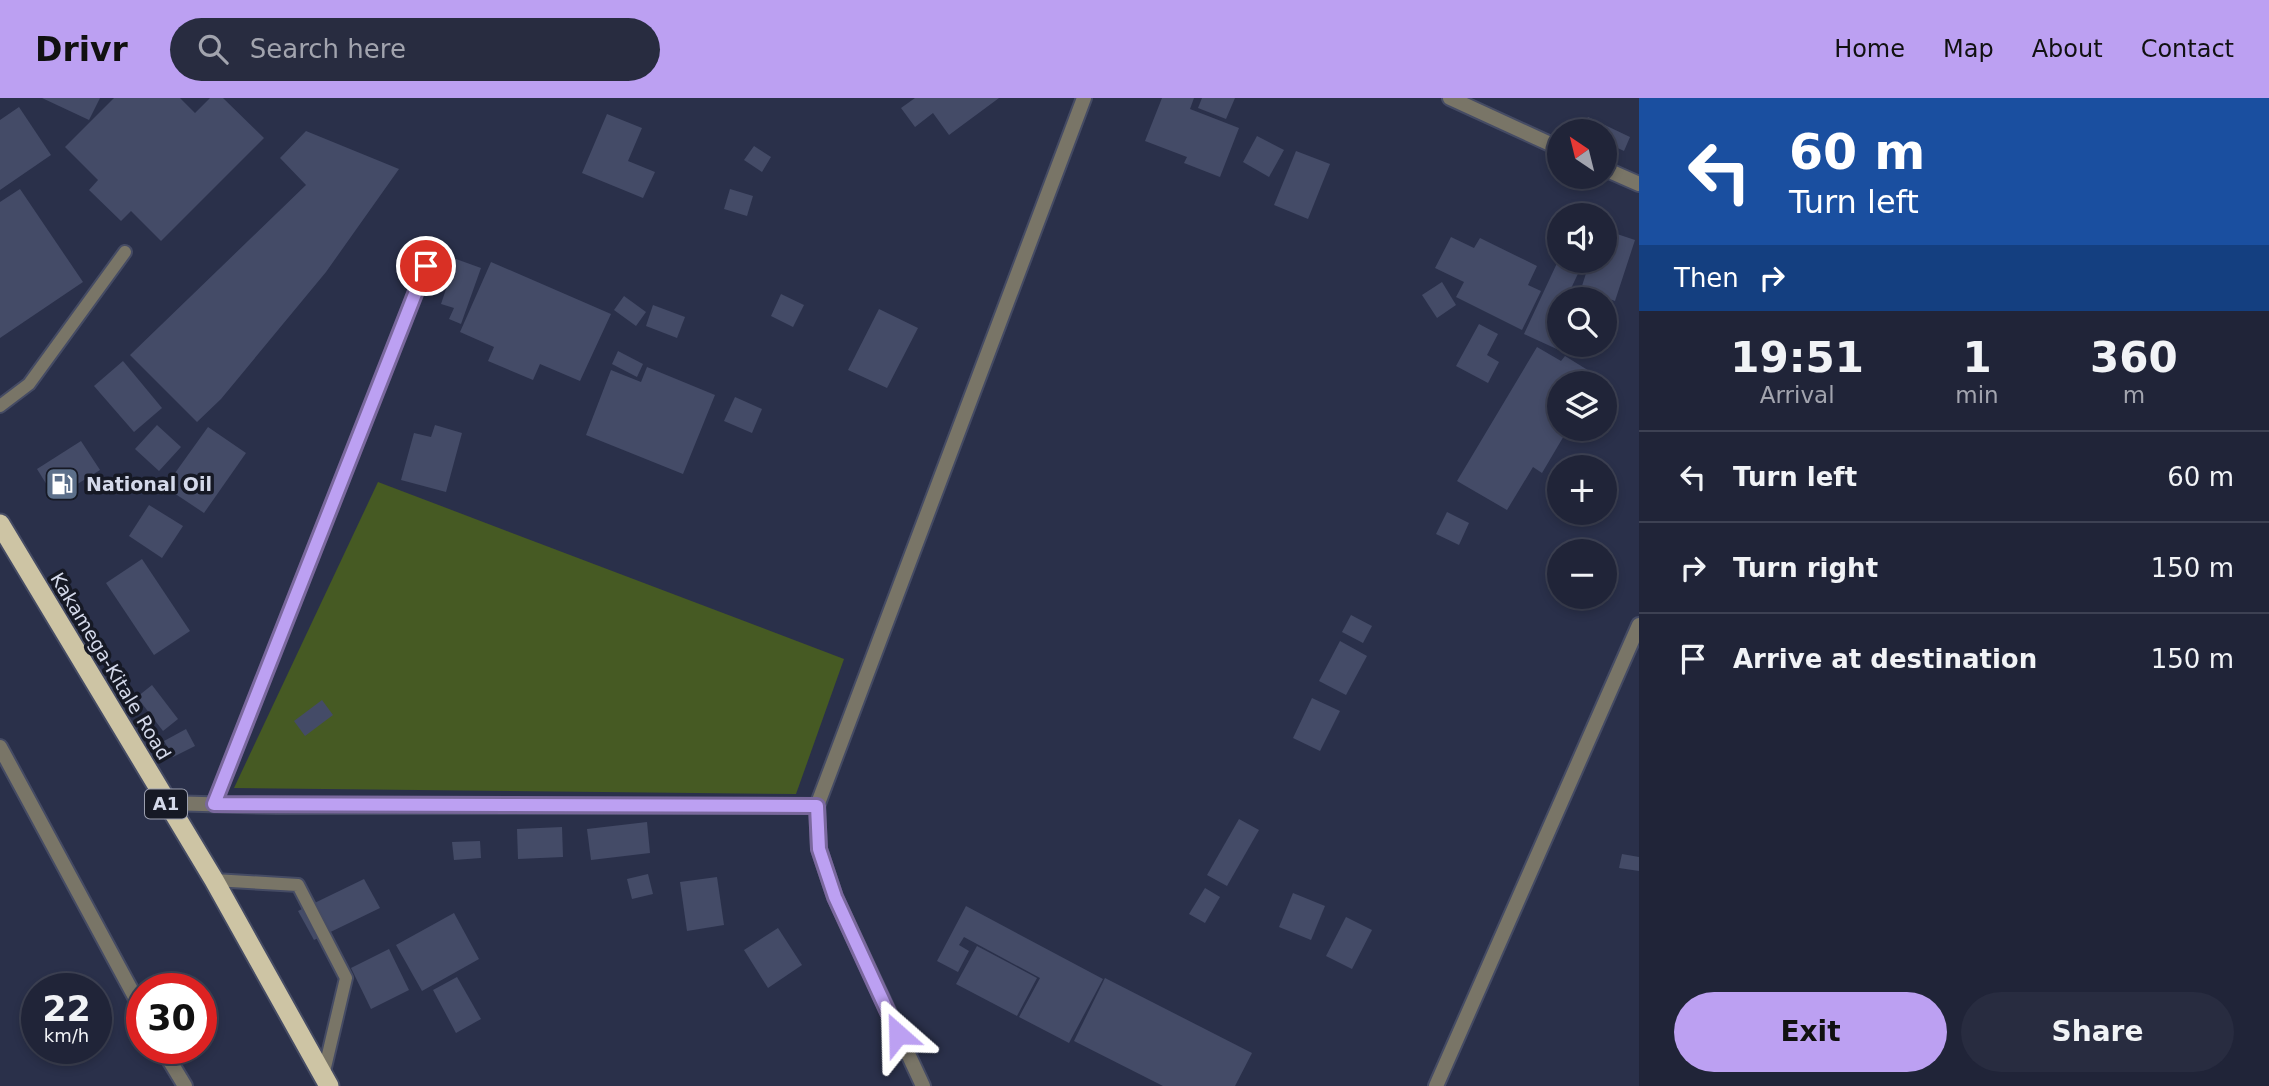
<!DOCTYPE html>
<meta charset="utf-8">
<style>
body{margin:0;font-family:"DejaVu Sans",sans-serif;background:#282c40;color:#f1f3f6;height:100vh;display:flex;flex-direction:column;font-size:26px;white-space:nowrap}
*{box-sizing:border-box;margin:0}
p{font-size:23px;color:#a2a4ae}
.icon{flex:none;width:38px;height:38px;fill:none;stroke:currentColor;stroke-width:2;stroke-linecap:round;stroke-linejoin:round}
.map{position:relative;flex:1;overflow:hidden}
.details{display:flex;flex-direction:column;background:#202438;width:630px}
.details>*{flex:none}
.hud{background:#1a4fa0;color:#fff;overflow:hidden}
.needle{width:46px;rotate:325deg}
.controls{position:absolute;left:1547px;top:21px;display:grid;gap:14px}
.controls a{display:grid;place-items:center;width:70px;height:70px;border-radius:50%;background:#202438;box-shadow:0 4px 10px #0003,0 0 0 2px #3d4153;font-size:35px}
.speed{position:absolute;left:21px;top:875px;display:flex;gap:14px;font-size:35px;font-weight:700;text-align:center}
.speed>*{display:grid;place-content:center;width:91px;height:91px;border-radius:50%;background:#202438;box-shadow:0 4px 10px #0003,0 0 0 2px #3d4153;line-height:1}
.speed small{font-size:18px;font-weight:400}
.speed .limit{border:10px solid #d22;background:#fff;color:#111}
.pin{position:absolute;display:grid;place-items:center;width:60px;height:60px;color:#fff;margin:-30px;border:4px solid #fff;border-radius:50%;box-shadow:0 2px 7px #0007}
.me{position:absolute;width:77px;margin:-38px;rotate:335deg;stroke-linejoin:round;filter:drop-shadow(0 0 5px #0008)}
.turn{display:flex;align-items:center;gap:24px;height:147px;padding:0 35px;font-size:32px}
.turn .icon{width:91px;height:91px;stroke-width:2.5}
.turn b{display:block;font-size:49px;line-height:60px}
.then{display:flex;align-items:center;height:66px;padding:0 35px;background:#0003;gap:14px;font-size:26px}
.eta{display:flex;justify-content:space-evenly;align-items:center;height:119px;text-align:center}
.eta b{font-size:42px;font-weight:700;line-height:49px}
.button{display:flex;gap:14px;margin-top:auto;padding:14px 35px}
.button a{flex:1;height:80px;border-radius:42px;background:#bca0f2;color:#111;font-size:28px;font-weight:700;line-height:80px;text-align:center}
.button a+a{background:#282c40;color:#f1f3f6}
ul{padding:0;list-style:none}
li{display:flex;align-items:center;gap:21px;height:91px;padding:0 35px;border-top:2px solid #3d4153}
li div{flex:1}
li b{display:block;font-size:26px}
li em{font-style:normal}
header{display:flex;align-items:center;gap:42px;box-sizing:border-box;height:98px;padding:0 35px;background:#bca0f2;color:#111}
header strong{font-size:33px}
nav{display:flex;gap:38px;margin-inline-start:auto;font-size:24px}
.search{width:490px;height:63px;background:#282c40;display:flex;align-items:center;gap:18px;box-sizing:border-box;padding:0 24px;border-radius:38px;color:#a2a4ae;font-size:26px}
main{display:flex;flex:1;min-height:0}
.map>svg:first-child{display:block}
.green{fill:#465a23}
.building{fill:#444b67}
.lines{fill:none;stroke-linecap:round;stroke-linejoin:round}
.service-casing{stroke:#454b64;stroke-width:16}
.minor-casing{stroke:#454b64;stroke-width:18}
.trunk-casing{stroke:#454b64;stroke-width:23}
.service{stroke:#797567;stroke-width:12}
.minor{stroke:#797567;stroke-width:14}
.trunk{stroke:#cdc4a4;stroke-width:19}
.route-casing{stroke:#7a689d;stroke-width:18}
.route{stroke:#bca0f2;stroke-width:12}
.labels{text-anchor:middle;stroke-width:7;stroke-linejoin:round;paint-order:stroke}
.shield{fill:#161925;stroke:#9b9faf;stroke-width:2}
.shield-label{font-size:18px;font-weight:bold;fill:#d4d9ea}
.poi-label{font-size:19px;font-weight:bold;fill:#d4d9ea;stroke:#161925;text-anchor:start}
.street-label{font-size:19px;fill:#d4d9ea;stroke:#161925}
</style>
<header>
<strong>Drivr</strong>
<div class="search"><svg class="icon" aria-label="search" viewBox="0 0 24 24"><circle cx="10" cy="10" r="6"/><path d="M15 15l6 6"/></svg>Search here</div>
<nav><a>Home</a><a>Map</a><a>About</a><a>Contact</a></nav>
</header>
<main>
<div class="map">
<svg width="1639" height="988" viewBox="0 0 1639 988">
<rect width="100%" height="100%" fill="#2a304a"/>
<path class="green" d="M378,384L844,561L796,696L234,690Z"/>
<g class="building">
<path d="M42,0H100L89,22Z"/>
<path d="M114,0H180L195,15L210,0H223L264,40L161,143L131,113L121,123L89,92L98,82L65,49Z"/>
<path d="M915,0H999L949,37L933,15L915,29L901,10Z"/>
<path d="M1162,0H1194L1190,11L1239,30L1220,79L1184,65L1187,59L1145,43Z"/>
<path d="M1202,0H1235L1226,21L1198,10Z"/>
<path d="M19,9L51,57L0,92V22Z"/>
<path d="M607,16L642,30L628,63L655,74L643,100L582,75Z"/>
<path d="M1588,19L1630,39L1624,53L1605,44V33H1581Z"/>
<path d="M306,33L399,71L326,174L221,301L197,324L130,257L306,87L280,60Z"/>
<path d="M1257,38L1284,52L1269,79L1243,64Z"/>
<path d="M754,48L771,59L762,74L744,62Z"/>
<path d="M1296,53L1330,66L1308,121L1274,107Z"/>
<path d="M20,91L83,184L0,240V104Z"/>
<path d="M730,91L753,98L747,118L724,111Z"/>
<path d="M1605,132L1635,142L1615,203L1581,191L1590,163H1605Z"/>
<path d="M1451,139L1474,150L1480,140L1537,168L1528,187L1541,193L1522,232L1456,199L1464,184L1435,170Z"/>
<path d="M456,161L481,170L461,226L449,221L454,210L441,206Z"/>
<path d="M1558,163H1584L1566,201H1559V216L1556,223L1559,224V247H1564L1561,253L1524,236Z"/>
<path d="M491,164L611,216L580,283L540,266L533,282L488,263L494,249L460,234Z"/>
<path d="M1442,184L1456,207L1437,220L1422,197Z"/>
<path d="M781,196L804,207L793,229L771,218Z"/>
<path d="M624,198L646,214L636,228L614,212Z"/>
<path d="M653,207L685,219L677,240L646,228Z"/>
<path d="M879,211L918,230L887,290L848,272Z"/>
<path d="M1479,226L1498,236L1487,257L1499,264L1488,285L1456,268Z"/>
<path d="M1537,249L1561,263L1565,258L1599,279L1595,285H1559V331H1568L1542,375L1533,369L1507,412L1457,383Z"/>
<path d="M618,253L643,266L637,279L612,266Z"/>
<path d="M123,263L162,310L134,334L94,288Z"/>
<path d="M647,269L715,297L683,376L586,337L611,272L641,284Z"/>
<path d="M735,299L762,311L752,335L724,323Z"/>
<path d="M157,327L181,349L159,373L135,351Z"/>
<path d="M435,327L462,335L446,394L401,382L414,335L431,339Z"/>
<path d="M208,329L246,355L204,415L165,389Z"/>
<path d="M81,343L100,372L55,400L37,371Z"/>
<path d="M149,407L183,428L162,460L129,438Z"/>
<path d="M1447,414L1469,425L1459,447L1436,436Z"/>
<path d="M142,461L190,533L154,557L106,485Z"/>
<path d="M1351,517L1372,528L1363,545L1342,534Z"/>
<path d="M1340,543L1367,558L1346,597L1319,583Z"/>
<path d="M152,587L178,621L163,633L137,599Z"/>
<path d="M1312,600L1340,613L1320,653L1293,640Z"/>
<path d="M322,602L333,617L305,638L294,623Z"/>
<path d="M186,631L195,648L173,659L164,643Z"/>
<path d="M1239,721L1259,732L1227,788L1207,777Z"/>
<path d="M647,724L650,755L591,762L587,731Z"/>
<path d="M562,729L563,759L518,761L517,731Z"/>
<path d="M480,743L481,760L454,762L452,744Z"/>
<path d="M1622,756L1639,759V773L1619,770Z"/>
<path d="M648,776L653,796L632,801L627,781Z"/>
<path d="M717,779L724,827L687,833L680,784Z"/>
<path d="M364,781L380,810L314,842L298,813Z"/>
<path d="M1205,790L1220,799L1205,825L1189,816Z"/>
<path d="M1293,795L1325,808L1311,842L1279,829Z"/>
<path d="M966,808L1103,881L1069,945L1019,919L1040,880L964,839L959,847L969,853L958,874L937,863Z"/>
<path d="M454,815L479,861L422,893L396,847Z"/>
<path d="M1346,819L1372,832L1352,871L1326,858Z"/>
<path d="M778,830L802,867L768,890L744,852Z"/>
<path d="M977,848L1037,880L1017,918L956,886Z"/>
<path d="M389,851L409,892L371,911L351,870Z"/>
<path d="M457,879L481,921L456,935L433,892Z"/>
<path d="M1105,880L1252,955L1235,988H1163L1074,943Z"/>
</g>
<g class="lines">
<defs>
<g id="service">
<path d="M0,308L29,286L125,154"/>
<path d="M214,707L426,168"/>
<path d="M214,782L298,787L346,880L323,978"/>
</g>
<g id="minor">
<path d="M1450,0L1559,50"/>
<path d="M1605,71L1639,86"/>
<path d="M0,649L142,912"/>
<path d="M166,705L277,708H817"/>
<path d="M162,950L185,988"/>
<path d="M923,988L835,799L819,751L817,708L1084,0"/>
<path d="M1436,988L1639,527"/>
</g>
<path id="trunk" d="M0,426L214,782L329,988"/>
</defs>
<use href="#service" class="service-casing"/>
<use href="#minor" class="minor-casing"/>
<use href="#trunk" class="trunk-casing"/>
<use href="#service" class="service"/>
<use href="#minor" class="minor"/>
<use href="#trunk" class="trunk"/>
</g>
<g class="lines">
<defs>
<path id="route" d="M426,168L214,706L817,708L819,751L835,799L898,936"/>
</defs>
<use href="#route" class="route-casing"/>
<use href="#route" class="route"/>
</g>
<defs>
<symbol id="fuel-square" viewBox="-11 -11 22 22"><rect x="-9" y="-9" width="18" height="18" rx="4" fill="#5c6f8a" stroke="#161925"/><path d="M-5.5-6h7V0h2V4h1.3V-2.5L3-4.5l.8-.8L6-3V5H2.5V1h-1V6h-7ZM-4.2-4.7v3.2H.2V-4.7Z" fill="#fff"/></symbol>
</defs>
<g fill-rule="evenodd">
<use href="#fuel-square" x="43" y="367" width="38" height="38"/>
</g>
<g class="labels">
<rect class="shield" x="145" y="691.5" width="42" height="29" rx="5"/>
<g class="shield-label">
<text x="166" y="712">A1</text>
</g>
<g class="poi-label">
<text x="86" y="393">National Oil</text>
</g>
<g class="street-label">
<text transform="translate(111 568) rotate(59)" y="7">Kakamega-Kitale Road</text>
</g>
</g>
</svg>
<div class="controls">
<a><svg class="needle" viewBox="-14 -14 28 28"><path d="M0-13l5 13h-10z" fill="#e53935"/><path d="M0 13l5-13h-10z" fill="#a2a4ae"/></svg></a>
<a><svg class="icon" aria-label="sound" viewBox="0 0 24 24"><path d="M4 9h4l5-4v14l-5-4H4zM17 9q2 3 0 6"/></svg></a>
<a><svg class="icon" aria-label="search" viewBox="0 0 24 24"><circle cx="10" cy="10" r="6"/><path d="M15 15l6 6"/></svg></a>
<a><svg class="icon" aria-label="layers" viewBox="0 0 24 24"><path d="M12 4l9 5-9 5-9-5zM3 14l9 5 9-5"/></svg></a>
<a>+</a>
<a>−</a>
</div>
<div class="speed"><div>22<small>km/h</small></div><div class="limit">30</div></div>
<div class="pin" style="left:426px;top:168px;background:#d93025"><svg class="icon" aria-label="arrive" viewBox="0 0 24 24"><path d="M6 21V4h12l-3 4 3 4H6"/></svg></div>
<svg class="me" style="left:898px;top:936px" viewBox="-20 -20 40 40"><path d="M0-17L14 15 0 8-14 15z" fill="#bca0f2" stroke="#fff" stroke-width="4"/></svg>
</div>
<section class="details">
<div class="hud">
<div class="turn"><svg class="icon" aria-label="left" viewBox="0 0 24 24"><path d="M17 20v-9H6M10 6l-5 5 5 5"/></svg><div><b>60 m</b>Turn left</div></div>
<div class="then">Then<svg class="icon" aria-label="right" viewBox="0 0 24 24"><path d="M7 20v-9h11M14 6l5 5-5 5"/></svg></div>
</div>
<div class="eta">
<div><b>19:51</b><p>Arrival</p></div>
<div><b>1</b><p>min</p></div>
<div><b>360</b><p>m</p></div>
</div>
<ul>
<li><svg class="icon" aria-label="left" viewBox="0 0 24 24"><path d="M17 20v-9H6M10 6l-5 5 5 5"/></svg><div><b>Turn left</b></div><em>60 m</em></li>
<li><svg class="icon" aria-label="right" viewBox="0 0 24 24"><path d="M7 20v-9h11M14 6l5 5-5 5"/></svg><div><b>Turn right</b></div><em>150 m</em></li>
<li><svg class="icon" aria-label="arrive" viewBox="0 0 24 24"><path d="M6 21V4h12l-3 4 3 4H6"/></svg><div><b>Arrive at destination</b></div><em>150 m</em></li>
</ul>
<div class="button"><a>Exit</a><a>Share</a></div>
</section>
</main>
